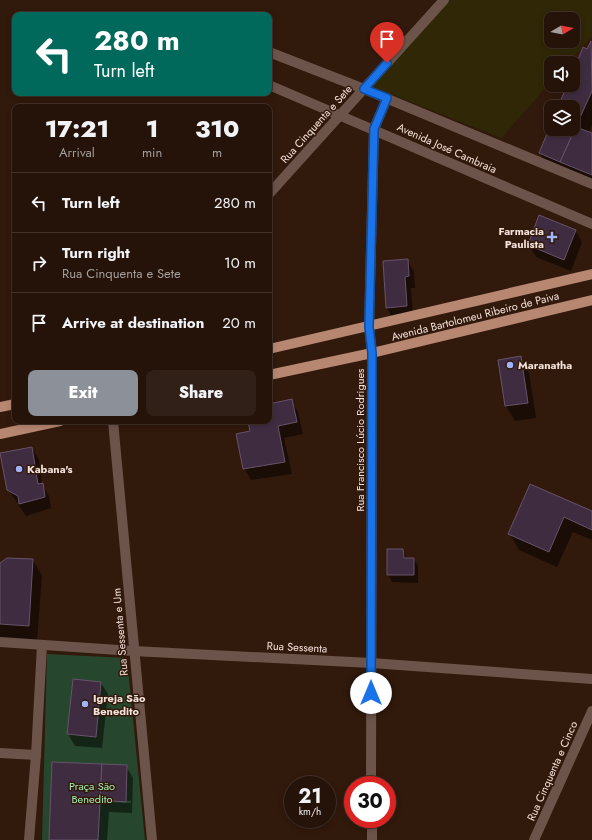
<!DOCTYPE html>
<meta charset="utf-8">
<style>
body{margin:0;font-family:Jost,sans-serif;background:#312017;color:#f1f3f6;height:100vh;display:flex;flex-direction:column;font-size:15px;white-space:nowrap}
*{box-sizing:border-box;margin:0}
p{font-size:13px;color:#a39e9c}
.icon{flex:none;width:22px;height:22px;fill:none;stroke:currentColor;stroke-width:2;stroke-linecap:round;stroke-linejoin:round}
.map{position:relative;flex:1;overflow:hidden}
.side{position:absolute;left:12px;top:104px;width:260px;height:320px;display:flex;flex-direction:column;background:#251309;border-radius:8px;box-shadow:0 2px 6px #0003,0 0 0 1px #42322a}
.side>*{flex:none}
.top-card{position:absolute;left:12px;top:12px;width:260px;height:84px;border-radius:8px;box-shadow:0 2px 6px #0003,0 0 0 1px #42322a;background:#00695c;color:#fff;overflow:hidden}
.needle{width:26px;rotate:80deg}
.tools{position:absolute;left:544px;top:12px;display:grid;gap:8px}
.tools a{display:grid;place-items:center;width:36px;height:36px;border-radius:8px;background:#251309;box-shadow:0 2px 6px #0003,0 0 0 1px #42322a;font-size:20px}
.speed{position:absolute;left:284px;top:776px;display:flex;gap:8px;font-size:20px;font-weight:700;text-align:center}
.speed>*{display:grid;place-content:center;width:52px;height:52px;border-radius:50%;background:#251309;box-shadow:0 2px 6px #0003,0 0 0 1px #42322a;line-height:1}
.speed small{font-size:10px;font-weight:400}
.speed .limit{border:6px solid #d22;background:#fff;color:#111}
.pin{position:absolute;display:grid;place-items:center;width:34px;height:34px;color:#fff;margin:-41px -17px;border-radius:50% 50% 50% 0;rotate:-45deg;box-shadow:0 0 4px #0007}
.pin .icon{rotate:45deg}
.me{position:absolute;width:44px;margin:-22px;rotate:0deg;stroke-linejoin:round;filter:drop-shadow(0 0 3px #0008)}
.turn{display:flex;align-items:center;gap:14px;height:84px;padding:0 16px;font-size:18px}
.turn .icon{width:52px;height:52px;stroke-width:2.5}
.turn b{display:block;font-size:28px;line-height:34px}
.eta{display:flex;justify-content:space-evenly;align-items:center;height:68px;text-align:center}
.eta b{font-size:24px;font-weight:800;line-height:28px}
.action{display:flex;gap:8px;margin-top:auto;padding:8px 16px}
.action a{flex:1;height:46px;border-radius:8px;background:#8c9099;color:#fff;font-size:16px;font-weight:800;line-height:46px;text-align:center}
.action a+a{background:#312017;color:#f1f3f6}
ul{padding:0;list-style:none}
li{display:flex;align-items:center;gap:12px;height:60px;padding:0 16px;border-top:1px solid #42322a}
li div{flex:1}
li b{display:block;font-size:15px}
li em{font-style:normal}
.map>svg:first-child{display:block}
.green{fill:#26472d}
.sand{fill:#2f2706;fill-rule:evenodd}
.shadow{fill:#0007;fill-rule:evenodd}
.building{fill:#3f2c41;stroke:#67536a}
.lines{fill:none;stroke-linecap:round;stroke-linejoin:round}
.minor{stroke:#6c544a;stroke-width:10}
.tertiary{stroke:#6c544a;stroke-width:10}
.primary{stroke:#b88772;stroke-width:10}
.route-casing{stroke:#114b97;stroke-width:10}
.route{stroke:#1a73e8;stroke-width:7}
.poi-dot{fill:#a0b3fd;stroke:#31190c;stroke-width:1.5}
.labels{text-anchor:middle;stroke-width:3;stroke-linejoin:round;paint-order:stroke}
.street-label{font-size:11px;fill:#f4e2da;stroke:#31190c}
.poi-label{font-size:11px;font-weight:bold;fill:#f4e2da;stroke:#31190c;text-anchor:start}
.park-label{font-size:11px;fill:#a4ecb0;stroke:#31190c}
</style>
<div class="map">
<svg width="592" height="840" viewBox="0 0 592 840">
<rect width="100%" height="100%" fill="#31190c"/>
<path class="green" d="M47,654L127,658L145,840H42Z"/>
<path class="sand" d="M444,0H592V36L568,63H551V82L501,138L368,85ZM551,19H573V41H551Z"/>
<g class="shadow">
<path d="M592,42V125L589,133L592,134V183L549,168L540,153L551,126V129H573V107H559L568,85H573V74Z"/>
<path d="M575,230L582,242L571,271L536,257L529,245Z"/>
<path d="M407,260L414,272L415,288H411L413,317L393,319L387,308Z"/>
<path d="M520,358L529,373L536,418L515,421L506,406Z"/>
<path d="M291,400L298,412L303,434L284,438L292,474L251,480L244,468L251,432L249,421H269V405Z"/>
<path d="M32,448L39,460L42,485L49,496L51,508L26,516L8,489Z"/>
<path d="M530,485L592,512V540L573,532L557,567L519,550L510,534Z"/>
<path d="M403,550L407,559H414L418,566V583L392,582L388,574Z"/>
<path d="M33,560L42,576L37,641L0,639V565Z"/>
<path d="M101,683L108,694L102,748L75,746L68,734Z"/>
<path d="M126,766L133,778L132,813L109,812L107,840H50ZM109,800L131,801V803L109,802Z"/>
</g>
<g class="building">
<path d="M591,41L592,91L560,162L539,153L551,124V129H573V107H558L567,85H573V72L583,47L587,49Z"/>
<path d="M576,127L592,133V175L560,162Z"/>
<path d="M539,215L576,230L564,260L528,245Z"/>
<path d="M408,259L409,276L405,277L407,306L386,308L383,261Z"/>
<path d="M521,356L528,403L505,406L498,360Z"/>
<path d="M292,399L297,422L278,426L285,462L243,469L236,434L250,431L248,421H269V404Z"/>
<path d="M32,447L38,484L43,483L45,497L19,504L18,496L7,490L0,453Z"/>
<path d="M530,484L592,511V530L564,517L549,552L508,534Z"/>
<path d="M387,549H403L404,558H414V575H387Z"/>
<path d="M7,558L33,559L29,626L0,624V563Z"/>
<path d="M73,679L101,682L96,737L67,734Z"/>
<path d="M52,762L102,764L98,840H49Z"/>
<path d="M102,764L127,765L126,802L100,800Z"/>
</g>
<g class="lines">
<g class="minor">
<path d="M269,52L364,89L592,184"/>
<path d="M269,85L592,224"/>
<path d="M269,194L444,0"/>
<path d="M113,421L152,840"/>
<path d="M0,753L36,755"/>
<path d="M371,785L372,353L369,327L374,129L387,98"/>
<path d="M372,819V840"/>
<path d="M29,840L36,755L42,645"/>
<path d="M534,840L592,711"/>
</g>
<path class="tertiary" d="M0,642L133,651L371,663L592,679"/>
<g class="primary">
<path d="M269,349L592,274"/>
<path d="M269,375L372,353L592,300"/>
<path d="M0,407L15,404"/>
<path d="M0,434L60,421"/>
</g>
</g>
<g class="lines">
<defs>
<path id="route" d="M371,693L372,353L369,327L374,129L387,98L364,89L387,63"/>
</defs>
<use href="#route" class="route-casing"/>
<use href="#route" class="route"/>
</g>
<g class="poi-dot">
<path d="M550 231h4v4h4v4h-4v4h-4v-4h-4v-4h4z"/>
<circle cx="510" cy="365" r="4"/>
<circle cx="19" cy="469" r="4"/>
<circle cx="85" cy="704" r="4"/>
</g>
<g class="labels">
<g class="street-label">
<text transform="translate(316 124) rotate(-48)" y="4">Rua Cinquenta e Sete</text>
<text transform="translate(447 148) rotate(24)" y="4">Avenida José Cambraia</text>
<text transform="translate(475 316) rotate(-14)" y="4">Avenida Bartolomeu Ribeiro de Paiva</text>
<text transform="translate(360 440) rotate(-90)" y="4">Rua Francisco Lúcio Rodrigues</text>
<text transform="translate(120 632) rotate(-95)" y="4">Rua Sessenta e Um</text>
<text transform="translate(297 647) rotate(3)" y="4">Rua Sessenta</text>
<text transform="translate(552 771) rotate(-66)" y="4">Rua Cinquenta e Cinco</text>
</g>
<g class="poi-label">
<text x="544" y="235" text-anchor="end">Farmacia<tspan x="544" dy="13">Paulista</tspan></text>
<text x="518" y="369">Maranatha</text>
<text x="27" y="473">Kabana's</text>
<text x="93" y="702">Igreja São<tspan x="93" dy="13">Benedito</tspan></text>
</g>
<g class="park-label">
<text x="92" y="790">Praça São<tspan x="92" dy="13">Benedito</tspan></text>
</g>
</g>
</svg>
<div class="tools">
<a><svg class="needle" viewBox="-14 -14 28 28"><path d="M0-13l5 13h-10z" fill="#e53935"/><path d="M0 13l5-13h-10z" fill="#a39e9c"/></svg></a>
<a><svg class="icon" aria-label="sound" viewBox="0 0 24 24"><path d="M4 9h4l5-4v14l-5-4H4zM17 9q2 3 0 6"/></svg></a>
<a><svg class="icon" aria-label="layers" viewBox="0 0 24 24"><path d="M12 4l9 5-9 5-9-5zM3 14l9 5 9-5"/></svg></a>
</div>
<div class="speed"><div>21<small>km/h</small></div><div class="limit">30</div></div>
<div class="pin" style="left:387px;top:63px;background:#d93025"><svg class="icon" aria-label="arrive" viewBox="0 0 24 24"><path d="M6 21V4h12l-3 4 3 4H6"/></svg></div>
<svg class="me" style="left:371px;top:693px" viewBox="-20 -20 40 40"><circle r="19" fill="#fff"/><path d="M0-13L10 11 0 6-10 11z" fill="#1a73e8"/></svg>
<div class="top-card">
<div class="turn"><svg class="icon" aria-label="left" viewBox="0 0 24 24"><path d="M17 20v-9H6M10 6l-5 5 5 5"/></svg><div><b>280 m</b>Turn left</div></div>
</div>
<section class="side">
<div class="eta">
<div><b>17:21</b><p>Arrival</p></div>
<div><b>1</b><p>min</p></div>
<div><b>310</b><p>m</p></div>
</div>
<ul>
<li><svg class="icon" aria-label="left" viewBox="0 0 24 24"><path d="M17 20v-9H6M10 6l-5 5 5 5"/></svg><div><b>Turn left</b></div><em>280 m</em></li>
<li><svg class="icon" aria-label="right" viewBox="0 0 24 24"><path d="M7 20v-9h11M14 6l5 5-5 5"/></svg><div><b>Turn right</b><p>Rua Cinquenta e Sete</p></div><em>10 m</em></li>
<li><svg class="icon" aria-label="arrive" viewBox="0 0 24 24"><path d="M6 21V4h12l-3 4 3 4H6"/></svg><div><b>Arrive at destination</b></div><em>20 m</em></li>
</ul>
<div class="action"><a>Exit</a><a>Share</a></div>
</section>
</div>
